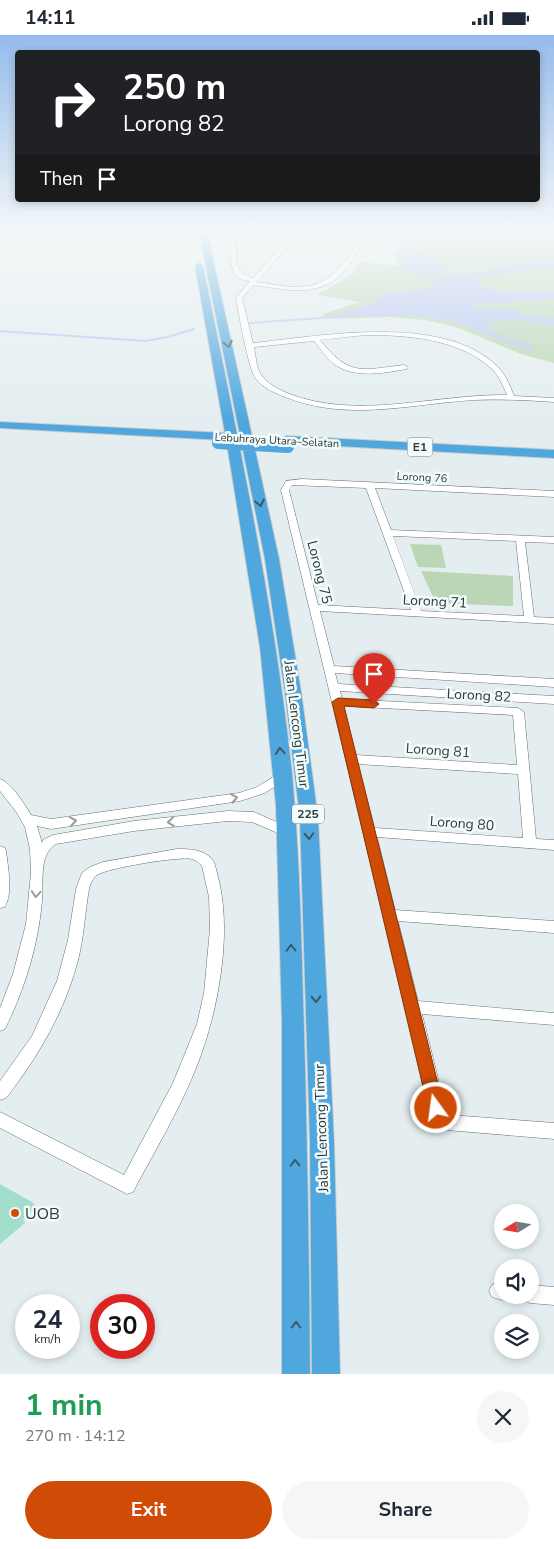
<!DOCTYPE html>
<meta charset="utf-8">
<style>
body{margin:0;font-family:"Nunito Sans",sans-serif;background:#f6f6f7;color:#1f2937;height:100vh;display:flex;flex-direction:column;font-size:19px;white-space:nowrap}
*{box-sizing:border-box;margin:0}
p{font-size:16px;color:#747a83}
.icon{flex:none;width:28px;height:28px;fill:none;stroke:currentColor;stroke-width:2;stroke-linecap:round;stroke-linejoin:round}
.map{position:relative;height:1339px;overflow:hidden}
.side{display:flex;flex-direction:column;background:#fff;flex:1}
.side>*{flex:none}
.hud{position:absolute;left:15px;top:15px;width:525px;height:152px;border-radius:5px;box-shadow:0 2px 8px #0003;background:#202124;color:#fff;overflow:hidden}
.needle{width:32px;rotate:259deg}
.tools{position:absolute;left:494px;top:1169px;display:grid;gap:10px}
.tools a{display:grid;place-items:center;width:45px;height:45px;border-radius:50%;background:#fff;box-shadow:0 2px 8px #0003;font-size:25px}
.speed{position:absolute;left:15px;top:1259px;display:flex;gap:10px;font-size:25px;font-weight:700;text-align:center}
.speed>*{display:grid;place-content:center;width:65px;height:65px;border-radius:50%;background:#fff;box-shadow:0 2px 8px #0003;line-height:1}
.speed small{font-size:12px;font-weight:400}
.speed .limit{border:8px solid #d22;background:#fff;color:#111}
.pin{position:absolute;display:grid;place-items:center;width:42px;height:42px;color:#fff;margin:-51px -21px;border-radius:50% 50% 50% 0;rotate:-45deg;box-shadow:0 0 5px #0007}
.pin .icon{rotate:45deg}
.me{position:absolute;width:55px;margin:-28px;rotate:346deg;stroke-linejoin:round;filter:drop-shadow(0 0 4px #0008)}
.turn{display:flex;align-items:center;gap:18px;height:105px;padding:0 25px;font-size:22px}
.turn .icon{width:65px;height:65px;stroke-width:2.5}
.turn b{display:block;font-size:35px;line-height:42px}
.then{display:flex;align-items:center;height:48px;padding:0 25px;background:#0003;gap:10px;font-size:19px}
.round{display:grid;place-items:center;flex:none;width:52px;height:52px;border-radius:26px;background:#f6f6f7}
.headline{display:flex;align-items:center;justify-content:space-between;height:85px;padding:0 25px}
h1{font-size:30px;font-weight:700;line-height:38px;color:#1e9e55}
.primary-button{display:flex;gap:10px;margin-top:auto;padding:10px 25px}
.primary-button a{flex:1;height:58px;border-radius:30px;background:#d04b06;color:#fff;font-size:20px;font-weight:700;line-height:58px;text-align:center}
.primary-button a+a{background:#f6f6f7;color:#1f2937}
.status{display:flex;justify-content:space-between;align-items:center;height:35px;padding:0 25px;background:#fff;direction:ltr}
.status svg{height:14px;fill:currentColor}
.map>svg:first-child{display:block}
.green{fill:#bbd6b5}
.water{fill:#b8c5f3}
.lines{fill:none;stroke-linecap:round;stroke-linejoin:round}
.stream{stroke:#b8c5f3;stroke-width:2}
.building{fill:#a2decb}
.minor-casing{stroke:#666f70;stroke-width:1}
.highway-casing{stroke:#cacbcb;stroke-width:2}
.minor{fill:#fff;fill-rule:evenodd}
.highway{fill:#4fa7de;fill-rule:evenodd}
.highway-bridge-casing{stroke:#cacbcb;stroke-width:12;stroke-linecap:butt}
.highway-bridge{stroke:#4fa7de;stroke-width:12}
.oneway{stroke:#3c596a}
.oneway2{stroke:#9a9c9c}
.route{fill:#d04b06;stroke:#873104}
.poi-dot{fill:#d04b06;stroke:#f1fcfd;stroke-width:2}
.labels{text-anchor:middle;stroke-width:5;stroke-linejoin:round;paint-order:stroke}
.far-street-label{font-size:11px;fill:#343838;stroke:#f1fcfd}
.shield{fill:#f1fcfd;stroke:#6d7373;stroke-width:1}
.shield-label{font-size:12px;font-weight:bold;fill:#343838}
.street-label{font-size:14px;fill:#343838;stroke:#f1fcfd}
.near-poi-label{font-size:16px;fill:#343838;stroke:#f1fcfd;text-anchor:start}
</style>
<div class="status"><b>14:11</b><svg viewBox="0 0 49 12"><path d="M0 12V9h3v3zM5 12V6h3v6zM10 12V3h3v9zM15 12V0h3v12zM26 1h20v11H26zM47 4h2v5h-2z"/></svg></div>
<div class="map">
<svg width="554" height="1339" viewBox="0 0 554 1339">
<rect width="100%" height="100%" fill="#e4eef0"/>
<g class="green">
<path d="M399,197H554V328L521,319L456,292L425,285L390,282L326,284L323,279L360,267L317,260L354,238L360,227L399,231L394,220L401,204Z"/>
<path d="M410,509L441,510L446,533L418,532Z"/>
<path d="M421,536L513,541V571L438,568L434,564Z"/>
</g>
<g class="water">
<path d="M403,197H411L409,200L411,204L427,222L443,231L445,235L435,239L421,240L405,233L401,225L395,221L403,209Z"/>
<path d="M554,224V232L519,235L475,244C483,262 537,256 554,256V264L547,265L473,269L477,273L515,276L527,280L554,283V291C537,288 498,278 485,292L509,305L533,310L531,315C506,310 484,295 459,288C417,277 373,281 330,283L375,268L384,259L432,253L429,242L440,243L456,239H477L504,231Z"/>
</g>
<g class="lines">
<g class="stream">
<path d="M250,288L333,282"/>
<path d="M0,296L145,306L168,302L194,294"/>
</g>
</g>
<path class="building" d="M0,1149L32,1167L37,1172L23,1184L25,1188L0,1209Z"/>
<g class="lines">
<defs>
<g id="minor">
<path d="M229,197H235C240,215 228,237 253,243L294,197H300L257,247C291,252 316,260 342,230C351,221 358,209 361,197H367C365,207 359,216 353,224C328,265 294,256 254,250L242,263L253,308C321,301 442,278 497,331C505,339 510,350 514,361L554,363V367C527,365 500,364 474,365C410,369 347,387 285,362C275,358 263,353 256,344C248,333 239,280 236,263L250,246C247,245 242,245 239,243C227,236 232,208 229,197ZM366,300C407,300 459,304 491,333C499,340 503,351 507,360C433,359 358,386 287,358C278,354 268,349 262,341C256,334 256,321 254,312L314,306C320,313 326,323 334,329C354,344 384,338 407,334L408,332L404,330C360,335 350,342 320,305Z"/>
<path d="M302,444L554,456V462L375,453L391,495L554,502V508L525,507L534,582L554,583V589L320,576L334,631L554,644V652L335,638L338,649L554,661V669L340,656L342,664L518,673L524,677L536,804L554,805V815L377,802L395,875L554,886V898L398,886L418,966L554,978V990L422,979L446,1076L450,1080L554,1088V1104L446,1095L440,1092L431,1080L281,455L286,446ZM292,450L366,453L411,575L318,570L289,455ZM393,501L516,506L524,581L421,576ZM344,671L513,680L517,730L356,720ZM358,729L518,739L523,803L375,793Z"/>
<path d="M283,736L287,737L289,740L287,743L265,758L240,766L51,794L37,791L42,808L43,805L53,800L134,786L228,776L254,777L292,794L293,797L292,800L287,802L252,787L228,786L134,796L56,809C38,820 44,848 42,866C38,911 25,953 5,994L0,996V973L13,939L26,889L31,838L30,814L25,792L17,778L0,756V744C11,747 25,770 31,780L51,784L239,758L257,752Z"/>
<path d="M0,811L5,813L6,816C8,833 13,857 5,872L0,873Z"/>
<path d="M177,814C189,814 203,814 212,824C216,830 217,839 219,846C232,901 218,976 198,1028C181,1073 155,1115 133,1157L127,1159L0,1093V1077L124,1140L173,1048L197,989L204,958L210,894L209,862L202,831C199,828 196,825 192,824C179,821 107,833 97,840C92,844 91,848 89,854C85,877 84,902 78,925C65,976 38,1022 6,1063L0,1065V1046L32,1001L57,946L68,905L76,854L82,838L90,832L103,827Z"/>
<path d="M498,1247H502V1260H509L508,1262L502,1265L492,1262L489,1256L492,1250Z"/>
<path d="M530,1250L554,1252V1270L530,1268L524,1265L521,1260H530Z"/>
</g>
<g id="highway">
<path d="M199,197H207L279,524L301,657L318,783L334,1108L340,1339H312L310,1108L300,783L285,657L265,524Z"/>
<path d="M199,228L203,231C237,400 274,568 292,739C299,814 301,889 303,963C307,1088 309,1214 310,1339H282V986L276,770L260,612L226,403L222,405L0,393V387L225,398L195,231Z"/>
<path d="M286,401L554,415V423L282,408L280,405Z"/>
</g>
</defs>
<use href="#minor" class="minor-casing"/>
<use href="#highway" class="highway-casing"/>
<use href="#minor" class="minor"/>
<use href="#highway" class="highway"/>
<defs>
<path id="highway-bridge" d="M218,408L288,412"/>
</defs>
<use href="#highway-bridge" class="highway-bridge-casing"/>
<use href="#highway-bridge" class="highway-bridge"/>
</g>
<defs><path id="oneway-chevron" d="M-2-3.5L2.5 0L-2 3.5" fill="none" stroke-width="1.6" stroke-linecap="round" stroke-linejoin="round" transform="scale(1.25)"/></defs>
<g class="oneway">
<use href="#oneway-chevron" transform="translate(228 309) rotate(77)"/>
<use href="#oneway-chevron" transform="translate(260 468) rotate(78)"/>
<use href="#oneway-chevron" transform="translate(280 716) rotate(-96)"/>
<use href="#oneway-chevron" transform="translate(309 801) rotate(87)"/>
<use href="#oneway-chevron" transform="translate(291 913) rotate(-91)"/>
<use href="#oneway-chevron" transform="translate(316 964) rotate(88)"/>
<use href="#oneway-chevron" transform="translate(295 1128) rotate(-91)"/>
<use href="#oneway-chevron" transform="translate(296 1290) rotate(-90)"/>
</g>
<g class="oneway2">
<use href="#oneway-chevron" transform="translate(234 763) rotate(-10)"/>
<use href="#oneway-chevron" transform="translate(73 786) rotate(-9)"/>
<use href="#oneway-chevron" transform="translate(171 787) rotate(174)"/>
<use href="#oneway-chevron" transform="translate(36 859) rotate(94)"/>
</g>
<linearGradient id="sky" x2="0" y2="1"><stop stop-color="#95bbec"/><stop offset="0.51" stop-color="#f3f7f8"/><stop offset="1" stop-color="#f3f7f8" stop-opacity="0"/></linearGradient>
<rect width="554" height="384" fill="url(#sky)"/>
<path class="route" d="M338,663L374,665L379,669L374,673L344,671L444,1073L442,1078L436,1080L430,1078L428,1073L332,667Z"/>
<circle class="poi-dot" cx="15" cy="1178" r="5"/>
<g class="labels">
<g class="far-street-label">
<text transform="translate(277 405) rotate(3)" y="4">Lebuhraya Utara–Selatan</text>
<text transform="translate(422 442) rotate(3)" y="4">Lorong 76</text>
</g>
<g class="shield">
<rect x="407.5" y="402.5" width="25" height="19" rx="4"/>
<rect x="292" y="769.5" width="32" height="19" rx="4"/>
</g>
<g class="shield-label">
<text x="420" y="416">E1</text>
<text x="308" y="783">225</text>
</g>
<g class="street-label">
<text transform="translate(320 537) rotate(76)" y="5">Lorong 75</text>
<text transform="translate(435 566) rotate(3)" y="5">Lorong 71</text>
<text transform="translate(479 660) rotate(3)" y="5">Lorong 82</text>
<text transform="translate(297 689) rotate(83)" y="5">Jalan Lencong Timur</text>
<text transform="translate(438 715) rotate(4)" y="5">Lorong 81</text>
<text transform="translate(462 788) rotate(4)" y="5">Lorong 80</text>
<text transform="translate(321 1093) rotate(-92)" y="5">Jalan Lencong Timur</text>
</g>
<g class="near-poi-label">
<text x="25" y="1184">UOB</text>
</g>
</g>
</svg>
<div class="tools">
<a><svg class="needle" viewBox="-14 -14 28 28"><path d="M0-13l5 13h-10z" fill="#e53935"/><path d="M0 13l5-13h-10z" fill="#747a83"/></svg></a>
<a><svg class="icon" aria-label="sound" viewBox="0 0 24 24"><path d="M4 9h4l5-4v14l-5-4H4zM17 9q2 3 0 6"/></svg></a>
<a><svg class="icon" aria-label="layers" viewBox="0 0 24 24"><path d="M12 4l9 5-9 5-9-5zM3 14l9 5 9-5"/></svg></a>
</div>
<div class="speed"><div>24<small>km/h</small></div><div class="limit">30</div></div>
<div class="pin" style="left:374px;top:669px;background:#d93025"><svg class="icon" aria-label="arrive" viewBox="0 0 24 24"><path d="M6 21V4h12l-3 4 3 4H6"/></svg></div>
<svg class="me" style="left:436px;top:1073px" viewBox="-20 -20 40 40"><circle r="17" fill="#d04b06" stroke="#fff" stroke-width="3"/><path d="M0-11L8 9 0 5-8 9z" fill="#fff"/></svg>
<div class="hud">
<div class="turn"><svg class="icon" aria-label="right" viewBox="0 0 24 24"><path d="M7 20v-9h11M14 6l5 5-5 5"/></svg><div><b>250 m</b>Lorong 82</div></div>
<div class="then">Then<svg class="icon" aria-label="arrive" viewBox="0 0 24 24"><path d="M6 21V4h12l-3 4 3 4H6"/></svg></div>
</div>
</div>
<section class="side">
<div class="headline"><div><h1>1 min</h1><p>270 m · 14:12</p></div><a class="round"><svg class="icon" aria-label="close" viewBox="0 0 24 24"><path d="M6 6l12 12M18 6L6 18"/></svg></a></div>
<div class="primary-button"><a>Exit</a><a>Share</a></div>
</section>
